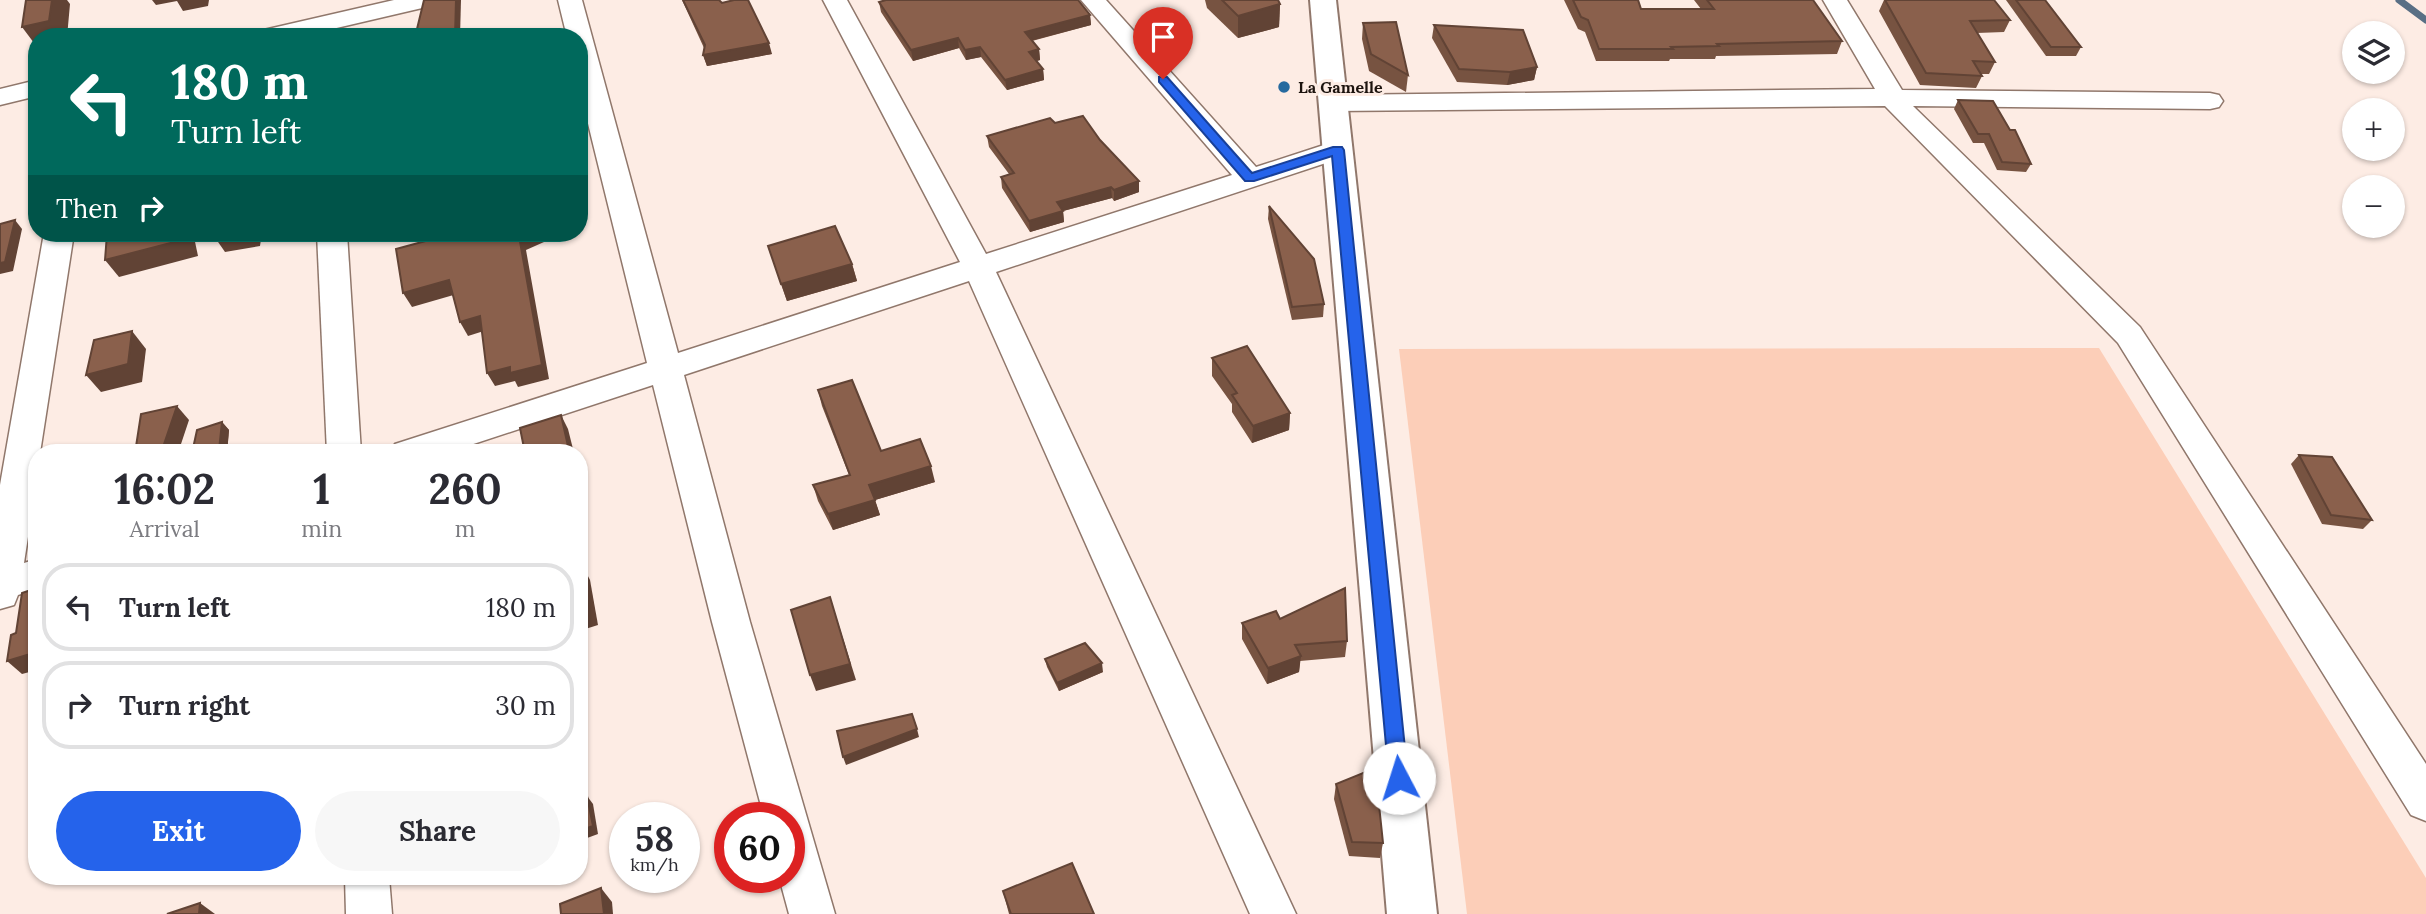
<!DOCTYPE html>
<meta charset="utf-8">
<style>
body{margin:0;font-family:Lora,serif;background:#f7f7f7;color:#2b2b33;height:100vh;display:flex;flex-direction:column;font-size:26px;white-space:nowrap}
*{box-sizing:border-box;margin:0}
p{font-size:23px;color:#7c7c81}
.icon{flex:none;width:38px;height:38px;fill:none;stroke:currentColor;stroke-width:2;stroke-linecap:round;stroke-linejoin:round}
.map{position:relative;flex:1;overflow:hidden}
.side{position:absolute;left:28px;top:444px;width:560px;height:441px;display:flex;flex-direction:column;background:#fff;border-radius:28px;box-shadow:0 2px 5px #0004}
.side>*{flex:none}
.top-card{position:absolute;left:28px;top:28px;width:560px;height:214px;border-radius:28px;box-shadow:0 2px 5px #0004;background:#00695c;color:#fff;overflow:hidden}
.controls{position:absolute;left:2342px;top:21px;display:grid;gap:14px}
.controls a{display:grid;place-items:center;width:63px;height:63px;border-radius:50%;background:#fff;box-shadow:0 2px 5px #0004;font-size:35px}
.speed{position:absolute;left:609px;top:802px;display:flex;gap:14px;font-size:35px;font-weight:700;text-align:center}
.speed>*{display:grid;place-content:center;width:91px;height:91px;border-radius:50%;background:#fff;box-shadow:0 2px 5px #0004;line-height:1}
.speed small{font-size:18px;font-weight:400}
.speed .limit{border:10px solid #d22;background:#fff;color:#111}
.pin{position:absolute;display:grid;place-items:center;width:60px;height:60px;color:#fff;margin:-72px -30px;border-radius:50% 50% 50% 0;rotate:-45deg;box-shadow:0 0 7px #0007}
.pin .icon{rotate:45deg}
.me{position:absolute;width:77px;margin:-38px;rotate:355deg;stroke-linejoin:round;filter:drop-shadow(0 0 5px #0008)}
.turn{display:flex;align-items:center;gap:24px;height:147px;padding:0 28px;font-size:32px}
.turn .icon{width:91px;height:91px;stroke-width:2.5}
.turn b{display:block;font-size:49px;line-height:60px}
.then{display:flex;align-items:center;height:66px;padding:0 28px;background:#0003;gap:14px;font-size:26px}
.eta{display:flex;justify-content:space-evenly;align-items:center;height:119px;text-align:center}
.eta b{font-size:42px;font-weight:700;line-height:49px}
.action{display:flex;gap:14px;margin-top:auto;padding:14px 28px}
.action a{flex:1;height:80px;border-radius:42px;background:#2563eb;color:#fff;font-size:28px;font-weight:700;line-height:80px;text-align:center}
.action a+a{background:#f7f7f7;color:#2b2b33}
ul{padding:0;list-style:none}
li{display:flex;align-items:center;gap:21px;height:88px;margin:0 14px 10px;padding:0 14px;border:4px solid #e1e1e2;border-radius:28px}
li div{flex:1}
li b{display:block;font-size:26px}
li em{font-style:normal}
.map>svg:first-child{display:block}
.green{fill:#fcceb8}
.lines{fill:none;stroke-linecap:round;stroke-linejoin:round}
.stream{stroke:#596f85;stroke-width:7}
.minor-casing{stroke:#90776b;stroke-width:3}
.primary-casing{stroke:#90776b;stroke-width:4}
.minor{fill:#fff;fill-rule:evenodd}
.primary{fill:#fff;fill-rule:evenodd}
.wall{fill:#775341}
.shaded-wall{fill:#614335}
.building{fill:#8a604c;stroke:#614335;stroke-width:2}
.route{fill:#2563eb;stroke:#184099;stroke-width:2}
.poi-dot{fill:#266a9f;stroke:#fdece4;stroke-width:2.5}
.labels{text-anchor:middle;stroke-width:6;stroke-linejoin:round;paint-order:stroke}
.far-poi-label{font-size:16px;font-weight:bold;fill:#1c130e;stroke:#fdece4;text-anchor:start}
</style>
<div class="map">
<svg width="2426" height="914" viewBox="0 0 2426 914">
<rect width="100%" height="100%" fill="#fdece4"/>
<path class="green" d="M2099,348L2426,878V914H1467L1399,349Z"/>
<g class="lines">
<path class="stream" d="M2399,0L2426,20"/>
<defs>
<g id="minor">
<path d="M394,0H438L435,5L298,37H252L255,32Z"/>
<path d="M558,0H582L678,353L960,262L823,0H847L986,254L1232,175L1081,0H1106L1256,167L1327,144L1337,142L1347,144L1351,150L1347,156L996,272L1296,914H1250L969,281L684,375L750,622L835,914H789L779,877H789V817H764L712,622L653,385L446,453H390L395,444L647,363L579,87V37H567Z"/>
<path d="M1823,0H1847L1902,90L2210,93L2219,95L2223,101L2219,107L2210,109L1913,106L2140,327L2426,764V821L2411,815L2118,343L1885,106L1333,111L1324,109L1320,103L1324,97L1333,95L1875,89Z"/>
<path d="M37,80V96L0,105V89Z"/>
<path d="M44,233H74L40,453H37V478L24,563L37,559V589L18,595L14,605L0,609V485Z"/>
<path d="M317,233H347L361,453H327Z"/>
<path d="M345,877H389L392,914H346Z"/>
</g>
<path id="primary" d="M1310,0H1336L1437,914H1387Z"/>
</defs>
<use href="#minor" class="minor-casing"/>
<use href="#primary" class="primary-casing"/>
<use href="#minor" class="minor"/>
<use href="#primary" class="primary"/>
</g>
<g class="wall">
<path d="M682,0H719L772,54L707,66L703,55L704,48Z"/>
<path d="M1205,0H1278L1280,4L1279,27L1238,38L1207,8Z"/>
<path d="M1564,0H1638L1641,9H1701L1694,0H1813L1842,41L1837,54L1716,56L1715,59H1670L1669,61H1596L1585,32L1578,29Z"/>
<path d="M1884,0L2010,20L2004,32L1977,33L1995,62L1989,74H1980L1982,76L1976,88L1920,85L1879,11Z"/>
<path d="M2006,0H2045L2081,47L2076,56H2046Z"/>
<path d="M879,2L1090,15L1091,25L1032,41L1039,49L1040,60L1036,61L1043,69L1044,80L1007,90L981,57L966,60L959,48L913,61L881,12Z"/>
<path d="M1363,23L1408,75L1406,92L1369,71L1362,39Z"/>
<path d="M1434,25L1537,67L1534,80L1507,85L1457,82L1432,38Z"/>
<path d="M1958,100L2031,164L2026,172L1997,170L1984,143H1973L1954,109Z"/>
<path d="M1055,123L1100,140L1139,181V192L1114,201L1112,198L1063,211L1064,222L1030,232L1002,188L1001,177L1009,174L989,147L987,136Z"/>
<path d="M1269,206L1324,304L1323,317L1292,320L1268,219Z"/>
<path d="M768,246L852,264L857,281L787,301Z"/>
<path d="M1212,358L1290,413L1289,430L1252,443L1232,412V404L1212,376Z"/>
<path d="M818,390L881,451L935,482L875,500L880,515L833,530L818,501L813,485L849,475L822,406Z"/>
<path d="M222,422L229,430L227,453H192Z"/>
<path d="M2299,455L2372,520L2363,529L2322,524L2291,464Z"/>
<path d="M1280,619L1347,641L1345,657L1300,661L1299,672L1267,684L1242,639V623Z"/>
<path d="M1045,659L1103,672L1059,691L1047,667Z"/>
<path d="M1336,784L1383,843L1380,858L1349,856L1334,799Z"/>
<path d="M1003,891L1094,914H1009Z"/>
</g>
<g class="shaded-wall">
<path d="M52,0H67L70,4L67,37H37V47L22,27Z"/>
<path d="M152,0H209L208,6L183,11L177,1L156,5Z"/>
<path d="M456,0H461L460,37H455Z"/>
<path d="M1280,4L1279,27L1238,38V16Z"/>
<path d="M1090,15L1091,25L1026,42L1025,32Z"/>
<path d="M958,38L959,48L913,61L911,50Z"/>
<path d="M769,43L772,54L707,66L703,55Z"/>
<path d="M980,47L981,57L966,60L965,50Z"/>
<path d="M1039,49L1040,60L1030,63L1029,52Z"/>
<path d="M1537,67L1534,80L1507,85L1510,72Z"/>
<path d="M1043,69L1044,80L1007,90L1005,80Z"/>
<path d="M1139,181V192L1114,201V190Z"/>
<path d="M1111,187L1112,198L1063,211L1064,222L1030,232L1029,221L1057,202Z"/>
<path d="M15,220L22,229L13,271L0,274V263Z"/>
<path d="M184,233H191L194,237L198,256L119,277L105,260Z"/>
<path d="M252,233H262L260,246L225,252L216,239Z"/>
<path d="M527,233H551L553,238L526,250L549,379L518,387L515,381L495,386L487,373L519,236Z"/>
<path d="M852,264L857,281L787,301L781,284Z"/>
<path d="M449,280L457,294L412,307L403,293Z"/>
<path d="M480,316L487,330L468,336L460,322Z"/>
<path d="M132,331L146,349L142,382L101,392L86,375Z"/>
<path d="M177,406L189,420L178,453H161Z"/>
<path d="M1290,413L1289,430L1252,443L1253,426Z"/>
<path d="M561,415L568,429L574,453H555L554,450Z"/>
<path d="M222,422L229,430L227,453H221L219,450Z"/>
<path d="M931,466L935,482L875,500L880,515L833,530L828,514L869,485Z"/>
<path d="M581,563L590,580L598,625L579,631Z"/>
<path d="M830,597L856,680L816,691L810,675Z"/>
<path d="M37,652V670L22,674L7,661Z"/>
<path d="M1301,656L1299,672L1267,684L1268,668Z"/>
<path d="M1102,663L1103,672L1059,691L1057,683Z"/>
<path d="M917,729L919,737L846,765L843,757Z"/>
<path d="M579,732L586,748L579,751Z"/>
<path d="M587,796L593,804L598,834L579,841V831Z"/>
<path d="M226,877H241L231,881Z"/>
<path d="M601,888L612,902L613,914H604Z"/>
<path d="M200,903L215,914H199Z"/>
</g>
<g class="building">
<path d="M26,0H52L49,21L22,27Z"/>
<path d="M424,0H456L455,37H419L417,29Z"/>
<path d="M683,0H719L722,3L734,0H748L769,43L703,55L705,45Z"/>
<path d="M886,0H1078L1090,15L1025,32L1039,49L1029,52L1043,69L1005,80L980,47L965,50L958,38L911,50L879,2Z"/>
<path d="M1222,0H1278L1280,4L1238,16Z"/>
<path d="M1573,0H1638L1641,9H1714L1707,0H1813L1842,41L1717,44L1719,46L1671,47L1673,49H1599L1588,20L1581,17Z"/>
<path d="M1885,0H1994L2010,20L1970,21L1995,62L1973,61L1982,76L1926,73Z"/>
<path d="M2016,0H2045L2081,47H2051Z"/>
<path d="M1396,22L1408,75L1371,54L1363,23Z"/>
<path d="M1434,25L1523,30L1537,67L1510,72L1459,69Z"/>
<path d="M1958,100L1993,101L2010,130H2015L2031,164L2002,162L1989,134H1978Z"/>
<path d="M1083,116L1100,140L1139,181L1114,190L1111,187L1057,202L1063,211L1029,221L1001,177L1014,173L987,136L1050,118L1055,123Z"/>
<path d="M1269,206L1314,259L1324,304L1292,307Z"/>
<path d="M15,220L5,262L0,263V224Z"/>
<path d="M835,226L852,264L781,284L768,246Z"/>
<path d="M113,233H184L186,239L105,260L107,234Z"/>
<path d="M217,233H252L216,239Z"/>
<path d="M431,233H527L519,236L542,365L510,373V367L487,373L480,316L460,322L449,280L403,293L396,249L433,239Z"/>
<path d="M132,331L128,364L86,375L94,340Z"/>
<path d="M1247,346L1290,413L1253,426L1232,395L1237,393L1212,358Z"/>
<path d="M852,380L881,451L920,439L931,466L869,485L875,500L828,514L813,485L850,475L818,390Z"/>
<path d="M177,406L161,453H135L141,414Z"/>
<path d="M561,415L568,446L554,450L555,453H525L520,428Z"/>
<path d="M222,422L219,450L192,453L197,430Z"/>
<path d="M2299,455L2332,457L2372,520L2331,515Z"/>
<path d="M36,493L37,529L32,530Z"/>
<path d="M579,563H581L588,608L579,611Z"/>
<path d="M37,588V652L7,661L11,635L16,633L22,593Z"/>
<path d="M1345,588L1347,641L1295,645L1301,656L1268,668L1242,623L1276,611L1280,619Z"/>
<path d="M830,597L850,664L810,675L791,610Z"/>
<path d="M1085,643L1102,663L1057,683L1045,659Z"/>
<path d="M912,714L917,729L843,757L837,731Z"/>
<path d="M1368,771L1379,805L1383,843L1352,842L1336,784Z"/>
<path d="M587,796L593,826L579,831V799Z"/>
<path d="M1072,863L1094,914H1011L1003,891Z"/>
<path d="M601,888L604,914H561L560,904Z"/>
<path d="M200,903L199,914H167Z"/>
</g>
<path class="route" d="M1159,77H1167L1252,173L1333,147H1342L1344,150L1408,778L1405,784L1399,786L1392,784L1389,778L1332,156L1254,181H1245L1159,82Z"/>
<circle class="poi-dot" cx="1284" cy="87" r="7"/>
<g class="labels">
<g class="far-poi-label">
<text x="1298" y="93">La Gamelle</text>
</g>
</g>
</svg>
<div class="controls">
<a><svg class="icon" aria-label="layers" viewBox="0 0 24 24"><path d="M12 4l9 5-9 5-9-5zM3 14l9 5 9-5"/></svg></a>
<a>+</a>
<a>−</a>
</div>
<div class="speed"><div>58<small>km/h</small></div><div class="limit">60</div></div>
<div class="pin" style="left:1163px;top:79px;background:#d93025"><svg class="icon" aria-label="arrive" viewBox="0 0 24 24"><path d="M6 21V4h12l-3 4 3 4H6"/></svg></div>
<svg class="me" style="left:1399px;top:778px" viewBox="-20 -20 40 40"><circle r="19" fill="#fff"/><path d="M0-13L10 11 0 6-10 11z" fill="#2563eb"/></svg>
<div class="top-card">
<div class="turn"><svg class="icon" aria-label="left" viewBox="0 0 24 24"><path d="M17 20v-9H6M10 6l-5 5 5 5"/></svg><div><b>180 m</b>Turn left</div></div>
<div class="then">Then<svg class="icon" aria-label="right" viewBox="0 0 24 24"><path d="M7 20v-9h11M14 6l5 5-5 5"/></svg></div>
</div>
<section class="side">
<div class="eta">
<div><b>16:02</b><p>Arrival</p></div>
<div><b>1</b><p>min</p></div>
<div><b>260</b><p>m</p></div>
</div>
<ul>
<li><svg class="icon" aria-label="left" viewBox="0 0 24 24"><path d="M17 20v-9H6M10 6l-5 5 5 5"/></svg><div><b>Turn left</b></div><em>180 m</em></li>
<li><svg class="icon" aria-label="right" viewBox="0 0 24 24"><path d="M7 20v-9h11M14 6l5 5-5 5"/></svg><div><b>Turn right</b></div><em>30 m</em></li>
</ul>
<div class="action"><a>Exit</a><a>Share</a></div>
</section>
</div>
